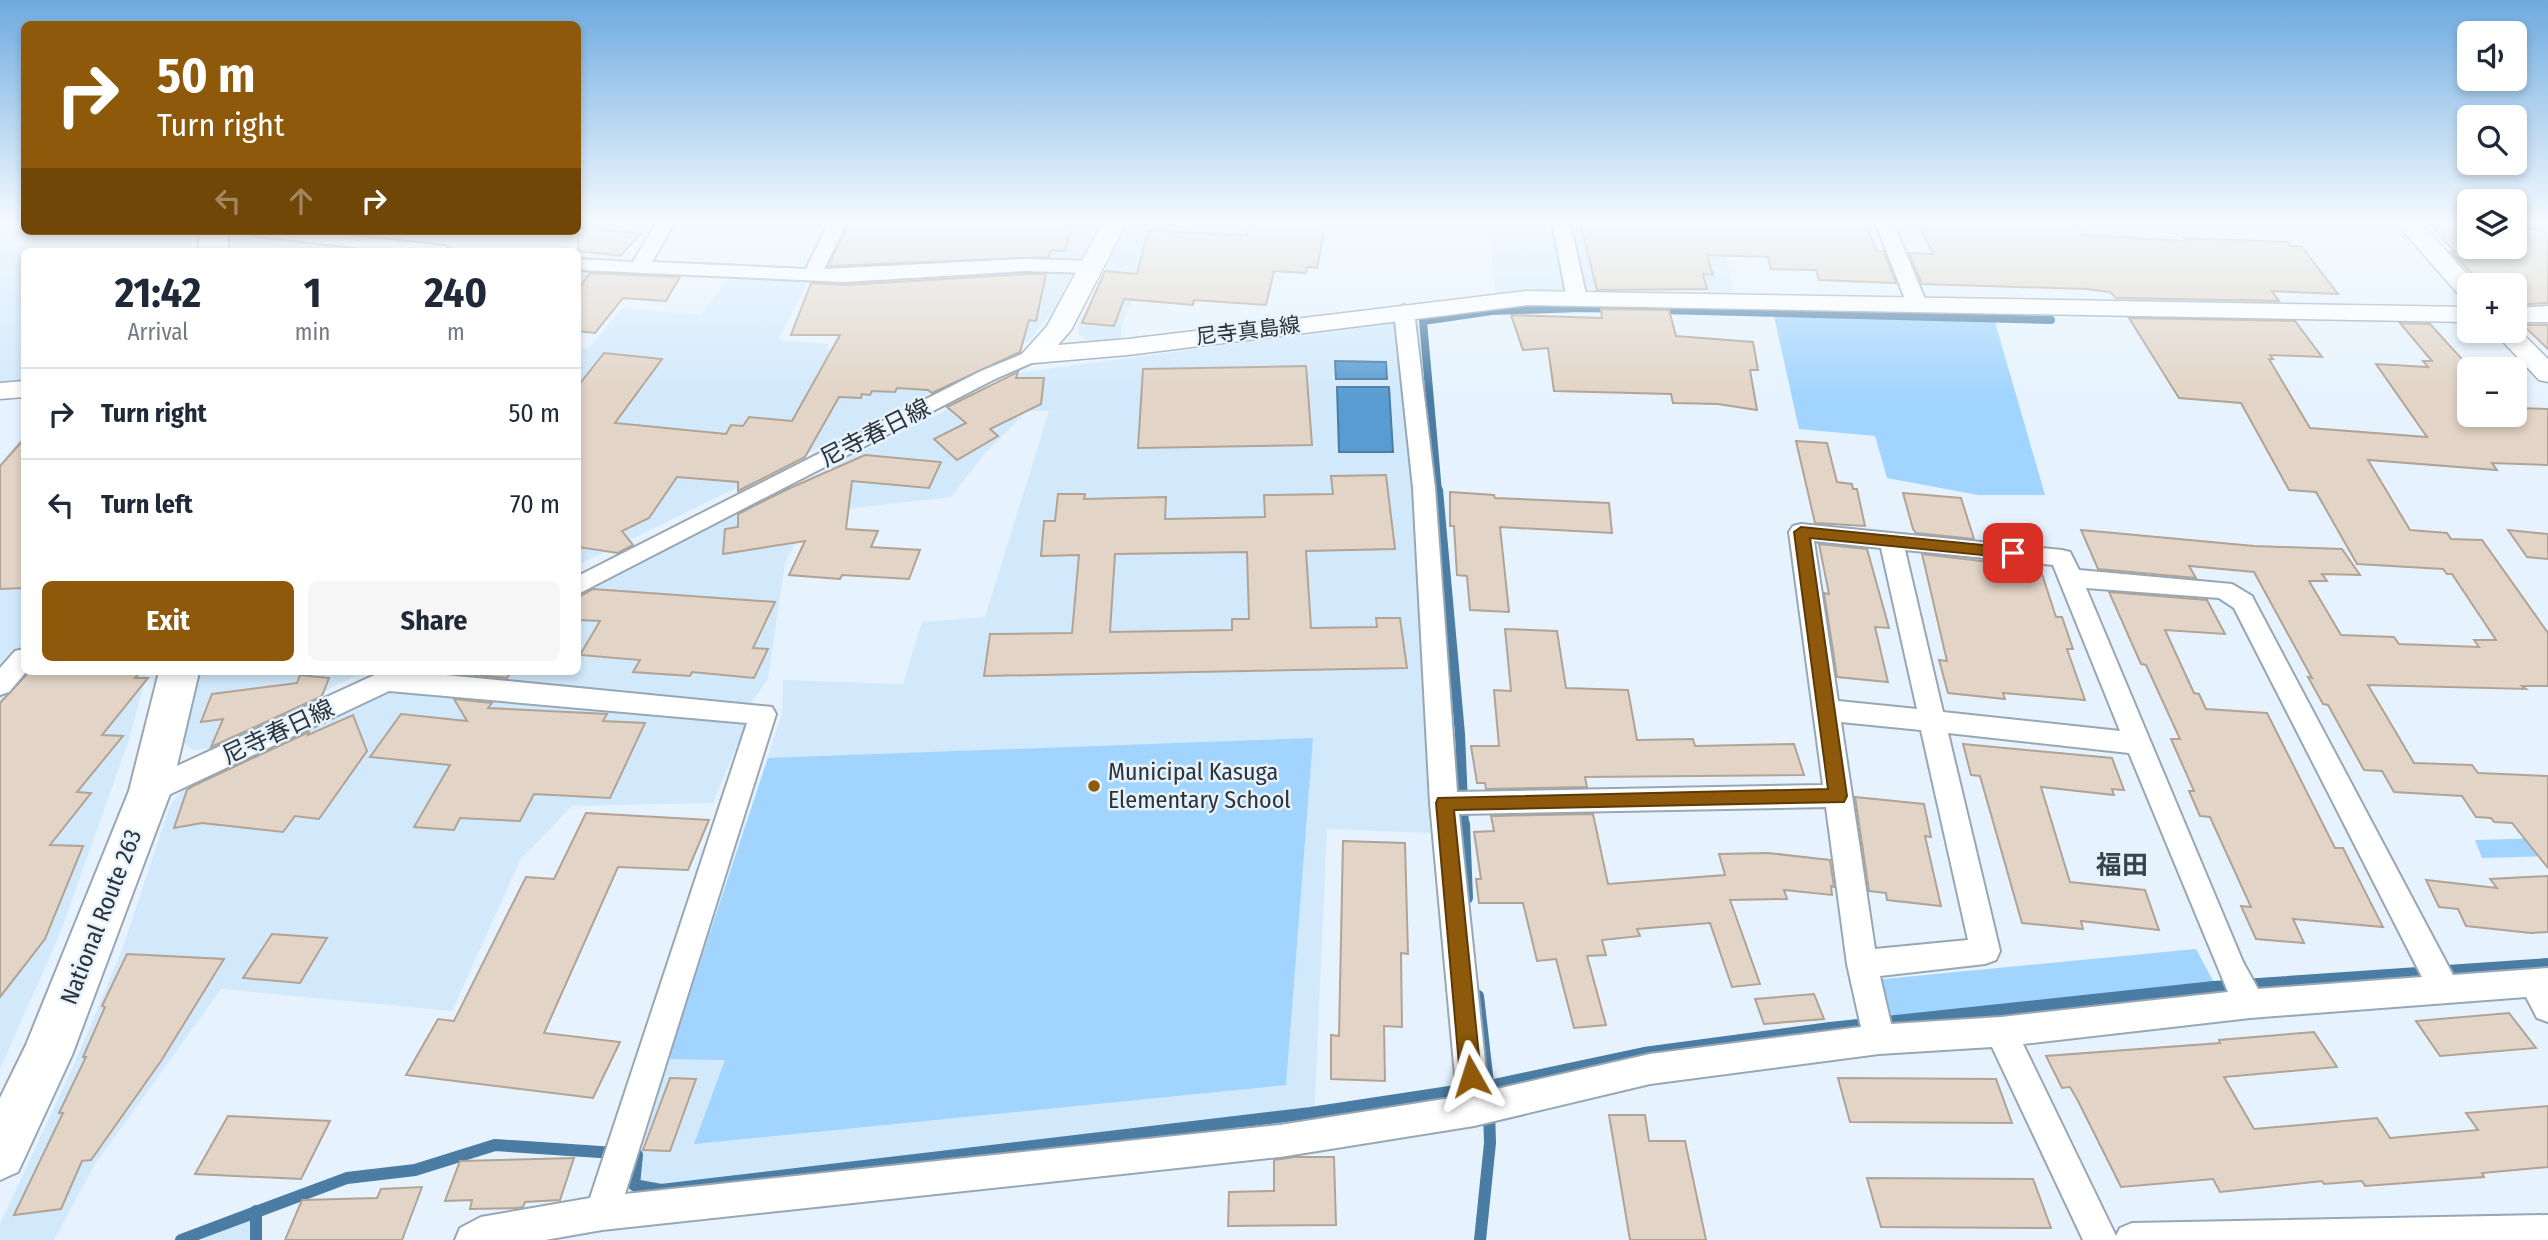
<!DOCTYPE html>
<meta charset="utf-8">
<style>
body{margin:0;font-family:"Fira Sans Condensed","Noto Sans JP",sans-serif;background:#f6f6f7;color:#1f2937;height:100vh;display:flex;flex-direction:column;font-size:26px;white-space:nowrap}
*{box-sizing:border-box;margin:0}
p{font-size:23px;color:#747a83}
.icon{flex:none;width:38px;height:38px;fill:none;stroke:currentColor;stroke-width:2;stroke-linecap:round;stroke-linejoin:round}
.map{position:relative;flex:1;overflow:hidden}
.details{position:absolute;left:21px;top:248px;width:560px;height:427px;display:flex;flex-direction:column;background:#fff;border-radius:10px;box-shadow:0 4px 10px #0003}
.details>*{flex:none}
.banner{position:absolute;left:21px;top:21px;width:560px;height:214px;border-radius:10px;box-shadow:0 4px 10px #0003;background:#8e590a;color:#fff;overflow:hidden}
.fabs{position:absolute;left:2457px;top:21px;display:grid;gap:14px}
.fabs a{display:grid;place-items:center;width:70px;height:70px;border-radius:10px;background:#fff;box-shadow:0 4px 10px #0003;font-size:35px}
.pin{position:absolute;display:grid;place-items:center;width:60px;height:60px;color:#fff;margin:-30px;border-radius:14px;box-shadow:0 4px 10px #0006}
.me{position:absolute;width:77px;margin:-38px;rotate:354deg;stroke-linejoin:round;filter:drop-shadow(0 0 5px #0008)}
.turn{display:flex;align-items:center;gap:24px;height:147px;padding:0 21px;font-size:32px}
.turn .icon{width:91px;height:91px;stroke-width:2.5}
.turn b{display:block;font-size:49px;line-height:60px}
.lanes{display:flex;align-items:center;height:66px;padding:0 21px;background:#0003;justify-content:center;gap:35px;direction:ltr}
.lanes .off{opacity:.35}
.eta{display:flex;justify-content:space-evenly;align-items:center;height:119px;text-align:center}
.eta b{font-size:42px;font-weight:700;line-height:49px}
.action{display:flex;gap:14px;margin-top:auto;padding:14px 21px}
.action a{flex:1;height:80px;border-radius:10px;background:#8e590a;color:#fff;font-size:28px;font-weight:700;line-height:80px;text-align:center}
.action a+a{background:#f6f6f7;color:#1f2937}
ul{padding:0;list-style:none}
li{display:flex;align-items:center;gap:21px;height:91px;padding:0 21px;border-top:2px solid #e0e1e3}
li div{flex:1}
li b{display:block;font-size:26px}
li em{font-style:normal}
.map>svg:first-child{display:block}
.built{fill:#d2e9fc}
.green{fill:#a1d4fe}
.water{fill:#589cd1;stroke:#4b7ca3;stroke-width:2}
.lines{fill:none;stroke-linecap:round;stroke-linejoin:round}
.stream-far2{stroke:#4b7ca3;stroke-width:8}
.stream-far1{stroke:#4b7ca3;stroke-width:10}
.stream{stroke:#4b7ca3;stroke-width:12}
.building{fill:#e2d4c6;stroke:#b1a395;stroke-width:2;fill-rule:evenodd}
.minor-casing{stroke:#98a7b4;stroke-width:4}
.tertiary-casing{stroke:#98a7b4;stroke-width:3}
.trunk-casing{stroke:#98a7b4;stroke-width:4}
.minor{fill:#fff;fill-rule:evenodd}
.tertiary{fill:#fff;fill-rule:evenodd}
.trunk{fill:#fff;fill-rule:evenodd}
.route{fill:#8e590a;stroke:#5c3a06;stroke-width:2}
.poi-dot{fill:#8e590a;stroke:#e6f3fe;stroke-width:2.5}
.labels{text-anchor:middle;stroke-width:5;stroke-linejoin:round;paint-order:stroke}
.far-street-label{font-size:21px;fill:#2d3338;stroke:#e6f3fe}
.street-label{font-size:24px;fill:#2d3338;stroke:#e6f3fe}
.poi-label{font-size:24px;fill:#2d3338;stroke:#e6f3fe;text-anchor:start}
.neighbourhood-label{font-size:26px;font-weight:bold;fill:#384550;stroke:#e6f3fe}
</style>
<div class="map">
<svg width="2548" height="1240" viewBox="0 0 2548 1240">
<rect width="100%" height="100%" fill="#e6f3fe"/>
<g class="built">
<path d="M0,222H24V231H192L191,252H24V381L0,382Z"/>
<path d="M940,222H1100L1052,312L1032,338L1003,358L578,565V348L588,349L622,308L701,315L731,275L810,278L778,340L829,344L826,349L914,356L959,336L979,270L922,276Z"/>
<path d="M1129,222H1239L1233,246L1143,272L1121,328V340L1088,341L1079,335L1078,325Z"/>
<path d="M1489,222H1877L1882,236L1720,229L1734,292L1575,289L1495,294Z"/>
<path d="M232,231H326L315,240L416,252H232Z"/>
<path d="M1394,323L1414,487L1430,833L1327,829L1314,1120L658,1196L630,1192L633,1160L782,714L783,680L903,684L922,622L985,617L1049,411H1027L984,454L951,497L811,513L785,563L768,679L751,703L433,678L431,672H578V593L1023,372Z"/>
<path d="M24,435V672H147L130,737L59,936L0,1069V472L10,459L6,457Z"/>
<path d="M201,672H363L212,748L193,750L182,741Z"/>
<path d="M387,689L748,718L713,803L572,806L520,860L452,1011L221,989L95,1164L54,1240H0V1224L76,1060L122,950L170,806L184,788Z"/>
<path d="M254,1218L251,1240H199Z"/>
</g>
<g class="green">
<path d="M1774,316L1995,322L2045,495H1978L1887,478L1875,436L1799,429Z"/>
<path d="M1313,738L1286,1085L694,1144L725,1060L668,1059L768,758Z"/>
<path d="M2548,838V856L2482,858L2475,840Z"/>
<path d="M2196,949L2219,992L1887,1028L1874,980Z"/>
</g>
<g class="water">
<path d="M1335,361L1386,362L1387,379H1336Z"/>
<path d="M1337,387H1389L1393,452H1339Z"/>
</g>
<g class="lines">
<path class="stream-far2" d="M1438,492L1423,321L1492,311L1582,308L2051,320"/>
<path class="stream-far1" d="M1438,490L1460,734L1464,826"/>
<g class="stream">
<path d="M1464,824L1467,898"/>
<path d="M1478,996L1489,1092"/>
<path d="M630,1154L637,1155L634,1185L661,1190L1311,1113L1489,1086L1644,1053L1830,1028L2214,987L2548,964"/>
<path d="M256,1211V1240"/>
<path d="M181,1240L347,1178L415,1170L495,1145L615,1153"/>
<path d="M1480,1240L1490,1143L1489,1111"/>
</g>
</g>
<g class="building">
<path d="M850,222H1073L1065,251L1051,250L1049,257L828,266Z"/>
<path d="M1248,222H1322L1323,238L1317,268L1307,267L1306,273L1274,271L1266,305L1194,300L1193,305L1124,299L1114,326L1082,323L1105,271L1137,274L1148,231L1247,235Z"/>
<path d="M1580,222H1865L1877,251H1884L1896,283L1819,280L1816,270L1771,269L1768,257L1707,255L1713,275L1703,274L1707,289L1597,290Z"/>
<path d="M1918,222H2077L2084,235L2186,241L2184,238L2288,242L2290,246H2301L2338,294L2272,291L2279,301L2116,298L2110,292L2087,289L1922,284L1909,253L1933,254Z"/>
<path d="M2428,222H2469V247H2515V228L2540,229L2548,236V303L2515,305V285H2483L2451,252H2455Z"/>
<path d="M578,226L641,234L620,256L578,251Z"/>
<path d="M590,273L680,277L666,301L623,298L595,333L578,331V289Z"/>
<path d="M1025,274H1046L1036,321L1029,320L1020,352L932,393L928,390L897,388L895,392L872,391L870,395L862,394L861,398L839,397L805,457L738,491V482L677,477L649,518L622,531L633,545L618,553L578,547V386L604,353L662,359L615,423L726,434L731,425L743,426L749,417L792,421L840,335H791L811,283L845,285Z"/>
<path d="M1601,309L1669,310L1676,336L1753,342L1758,370H1750L1757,410L1718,404L1673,403L1671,394L1554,391L1548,348L1523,350L1511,315L1602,318Z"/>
<path d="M2129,318L2295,321L2322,357L2270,355L2273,359H2269L2310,428L2427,437L2376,364L2428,367L2423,361H2432L2400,323L2430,324L2471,369L2469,415H2515V408L2548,409V465L2492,463L2497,470L2368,460L2410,530L2447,533L2451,539L2482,540L2548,633V686H2522L2526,689L2368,685L2414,763L2472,765L2478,773L2548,776V868L2512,823L2494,822L2491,818L2476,817L2462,796L2394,792L2382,771L2364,770L2328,705L2323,704L2308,677L2312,678L2254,572L2189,566L2196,578L2098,569L2081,530L2254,546L2342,549L2360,575L2322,574L2327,581H2309L2341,635L2394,637L2399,644L2479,647L2474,640H2496L2452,574H2447L2443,569L2357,564L2316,492L2289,490L2241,403L2179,398Z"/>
<path d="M2523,325H2548V349Z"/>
<path d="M1306,366L1312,445L1138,448L1143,369Z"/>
<path d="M1018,372L1016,378H1044L1041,404L990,429L998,436L957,460L934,439L966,423L947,407Z"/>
<path d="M24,439V588L0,589V466Z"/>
<path d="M1796,441L1827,443L1837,482L1852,484L1853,489H1857L1865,526L1815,523Z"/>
<path d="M865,455L941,462L929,488L852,481L846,529L878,531L871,547L920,550L909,579L842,575L840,579L789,575L805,541L723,554L725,529L738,527V514L788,489Z"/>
<path d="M1386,475L1395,549L1306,551L1311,628L1377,627L1376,618H1400L1407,668L984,676L990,634L1072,633L1079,555L1041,556L1044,521H1055L1058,494H1085L1084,499L1166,497L1165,519L1265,517L1264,495L1333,494L1331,476ZM1247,552L1249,619H1232V630L1110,632L1115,554Z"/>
<path d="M1450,492L1494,495L1495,498L1609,503L1612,533L1500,527L1509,612L1470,610L1467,576L1457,575L1454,526H1450Z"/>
<path d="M1903,493L1961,498L1974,539L1916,533L1913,529Z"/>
<path d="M2508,530L2548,534V559L2527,557Z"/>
<path d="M1819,544L1867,549L1889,628L1875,627L1888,682L1837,677L1824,593L1829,594Z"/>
<path d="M1922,554L2040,568L2056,617H2062L2073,649H2067L2085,700L2003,693L2005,699L1948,693L1939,660L1947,661Z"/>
<path d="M593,589L775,602L753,648L768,649L754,678L692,672L690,676L633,672L640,660L580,655L600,621L578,620V597Z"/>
<path d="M2109,592L2207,600L2225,634L2165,630L2194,693L2199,694L2206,709L2267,713L2335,848H2343L2383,927L2293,919L2304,943L2256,939L2241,906L2251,907L2210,817L2200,816L2189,791H2194L2171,739H2180L2146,665L2141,664Z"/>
<path d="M1505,629L1557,631L1566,688L1628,690L1637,740L1693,739L1695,746L1794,744L1804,775L1585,777L1587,787L1486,789L1485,783H1477L1471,746H1499L1494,690L1511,691Z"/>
<path d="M29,672H140L135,678H148L102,735L123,736L77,792L91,793L50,845L83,846L45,939L0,997V703Z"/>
<path d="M442,672H511L507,678Z"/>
<path d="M300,675L329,678L322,696L211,747L223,719L201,722L212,694L297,683Z"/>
<path d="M454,699L492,703L488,708L607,714L603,721L645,723L610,798L534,794L520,821L460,818L454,830L414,827L450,765L370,757L401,714L467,721Z"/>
<path d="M353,715L367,751L319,819L295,816L283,832L202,823L174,828L187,790L195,785L309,732L308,735Z"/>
<path d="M1963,744L2112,758L2124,790L2112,789L2114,795L2041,787L2070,882L2145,890L2159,930L2081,921L2083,929L2022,923L1980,776L1971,775Z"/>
<path d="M1855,797L1924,804L1931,837L1925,836L1941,906L1887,900L1886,893L1869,891Z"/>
<path d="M586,813L709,820L688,870L618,867L544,1033L620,1042L593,1098L406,1075L438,1019L454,1021L526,877L554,879Z"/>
<path d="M1593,814L1608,884L1725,875L1719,854L1768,853L1830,860L1834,887L1831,886L1832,895L1784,890L1787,899L1730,900L1760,984L1732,987L1710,923L1637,929L1640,936L1602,940L1606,955L1587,956L1606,1025L1574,1028L1556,959L1537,961L1523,903H1479L1476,879H1481L1474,832L1494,831L1491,816Z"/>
<path d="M1343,841L1405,843L1408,954L1401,953L1402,1027L1384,1026L1385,1081L1331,1079V1035L1339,1036Z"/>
<path d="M2548,876V932L2531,933L2466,926L2458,909L2439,907L2426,880L2497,888L2490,879Z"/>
<path d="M272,934L327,938L300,983L243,978Z"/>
<path d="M127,954L224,959L161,1061L91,1160L82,1161L61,1209L14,1215L63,1113H59L86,1057H83L105,1007L102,1006Z"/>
<path d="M1814,994L1824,1019L1764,1024L1755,999Z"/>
<path d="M2509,1013L2536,1048L2440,1056L2416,1021Z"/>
<path d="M2314,1032L2337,1067L2224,1077L2254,1129L2377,1118L2390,1138L2478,1130L2466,1113L2548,1106V1167L2482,1173L2484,1177L2365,1186L2362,1181L2324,1184L2322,1181L2220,1192L2213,1179L2121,1187L2078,1101L2070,1087L2062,1088L2046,1056L2220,1043L2219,1040Z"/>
<path d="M670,1078L696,1079L670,1151L643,1150Z"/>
<path d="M1838,1078L1996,1079L2012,1123L1850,1122Z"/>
<path d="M1609,1115H1645L1649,1141H1685L1706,1240H1630Z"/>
<path d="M228,1116L330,1121L301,1179L195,1174Z"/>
<path d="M1295,1157H1334L1336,1225L1228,1226L1229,1192L1274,1191V1160Z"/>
<path d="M574,1158L560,1200L525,1202L523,1207L517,1208L470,1209L472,1200L445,1201L460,1161Z"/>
<path d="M1867,1178L2033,1179L2051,1228L1881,1227Z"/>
<path d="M422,1187L402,1240H285L302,1200L377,1198L381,1189Z"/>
</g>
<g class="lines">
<defs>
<g id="minor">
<path d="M657,222H675L652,262L806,269L829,222H847L824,269L1025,259L1093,261L1102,267L1093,273L1025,271L845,282L578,270V259L633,262Z"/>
<path d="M1552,222H1570L1587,299L1584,303L1577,305L1567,299Z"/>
<path d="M1875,222H1893L1927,304L1924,308L1917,310L1907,304Z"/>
<path d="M249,231H307L445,246L454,252H396L258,236Z"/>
<path d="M1404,305L1414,311L1435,488L1457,792L1823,785L1789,532L1793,526L1801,524L2062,550L2070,552L2079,570L2232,584L2252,596L2255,602L2453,975L2548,968V1022L2537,1018L2526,997L2250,1018L2023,1044L2116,1236L2120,1228L2132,1223L2548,1215V1240H2083L1992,1047L1879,1054L1650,1084L1474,1126L1280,1157L602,1230L545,1240H455L460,1228L481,1217L590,1198L747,723L389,691L160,799L150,802L140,799L136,791L140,783L381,672H415L772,707L776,714L625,1194L1280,1125L1457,1097L1430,803L1413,488L1394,311ZM1814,541L1881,548L1917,709L1838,701ZM1905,550L2053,565L2120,731L1943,712ZM2086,588L2219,598L2234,608L2422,977L2258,989L2243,962ZM1841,722L1921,730L1968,940L1875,949ZM1948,733L2129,753L2228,992L2001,1017L1891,1024L1880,976L1985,964L1996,960L2000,951ZM1826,807L1847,964L1861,1027L1650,1054L1488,1091L1459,814Z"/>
<path d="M1034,349L1041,351L1044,355L1041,359L995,379L578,594V576L981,371Z"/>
<path d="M24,649L26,672L9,692L0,695V668L15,651Z"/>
</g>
<g id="tertiary">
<path d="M1103,222H1127L1071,330L1058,345L1128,339L1527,291L2469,307V322L1527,305L1128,355L1034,363L1025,361L1021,355L1047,326Z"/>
<path d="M2395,222H2420L2477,285H2469V298L2460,296Z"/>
<path d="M2548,306V322H2515V308Z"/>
<path d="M2515,326L2548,359V382L2539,380L2493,331H2515Z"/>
<path d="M24,381V397L0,399V383Z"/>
</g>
<g id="trunk">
<path d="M200,231H228V252H198Z"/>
<path d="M159,672H199L171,791L72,1055L18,1172L0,1180V1098L26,1045L129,791Z"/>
</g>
</defs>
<use href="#minor" class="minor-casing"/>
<use href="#tertiary" class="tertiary-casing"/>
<use href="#trunk" class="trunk-casing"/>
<use href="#minor" class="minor"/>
<use href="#tertiary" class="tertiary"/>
<use href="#trunk" class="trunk"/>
</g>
<linearGradient id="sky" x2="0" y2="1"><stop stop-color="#6eaadf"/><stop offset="0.56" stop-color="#f4faff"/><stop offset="1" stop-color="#f4faff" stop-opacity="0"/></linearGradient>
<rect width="2548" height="396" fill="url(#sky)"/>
<path class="route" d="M1801,527L2013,548L2021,553L2013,558L1810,538L1847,796L1844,802L1454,810L1481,1076L1478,1083L1471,1085L1463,1083L1460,1076L1436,803L1438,798L1828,789L1794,532Z"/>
<circle class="poi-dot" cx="1094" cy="786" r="7"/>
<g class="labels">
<g class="far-street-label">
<text transform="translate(1248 331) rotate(-7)" y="7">尼寺真島線</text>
</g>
<g class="street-label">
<text transform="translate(875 433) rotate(-27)" y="8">尼寺春日線</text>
<text transform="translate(278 732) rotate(-25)" y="8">尼寺春日線</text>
<text transform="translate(101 917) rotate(-69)" y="8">National Route 263</text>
</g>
<g class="poi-label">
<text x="1108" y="780">Municipal Kasuga<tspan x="1108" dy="28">Elementary School</tspan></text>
</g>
<g class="neighbourhood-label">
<text x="2122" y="874">福田</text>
</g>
</g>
</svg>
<div class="fabs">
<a><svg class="icon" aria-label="sound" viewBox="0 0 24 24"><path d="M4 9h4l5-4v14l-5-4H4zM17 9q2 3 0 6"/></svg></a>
<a><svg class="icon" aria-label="search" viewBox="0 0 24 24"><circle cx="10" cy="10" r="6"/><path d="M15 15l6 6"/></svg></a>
<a><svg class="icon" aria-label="layers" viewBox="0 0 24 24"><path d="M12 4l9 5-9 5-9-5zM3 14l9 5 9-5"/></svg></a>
<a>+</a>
<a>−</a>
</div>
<div class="pin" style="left:2013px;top:553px;background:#d93025"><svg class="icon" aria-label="arrive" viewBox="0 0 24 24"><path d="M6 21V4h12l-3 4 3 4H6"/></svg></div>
<svg class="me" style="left:1471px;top:1076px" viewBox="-20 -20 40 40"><path d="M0-17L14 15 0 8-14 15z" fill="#8e590a" stroke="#fff" stroke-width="4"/></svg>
<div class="banner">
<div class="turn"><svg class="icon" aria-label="right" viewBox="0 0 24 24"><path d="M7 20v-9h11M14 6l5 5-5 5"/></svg><div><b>50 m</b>Turn right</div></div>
<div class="lanes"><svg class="icon off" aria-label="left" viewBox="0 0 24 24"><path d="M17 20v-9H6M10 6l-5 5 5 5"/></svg><svg class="icon off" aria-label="ahead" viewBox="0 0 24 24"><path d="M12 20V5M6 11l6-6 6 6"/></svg><svg class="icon" aria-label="right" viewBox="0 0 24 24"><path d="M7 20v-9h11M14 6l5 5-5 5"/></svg></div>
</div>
<section class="details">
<div class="eta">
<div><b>21:42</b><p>Arrival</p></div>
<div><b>1</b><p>min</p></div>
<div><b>240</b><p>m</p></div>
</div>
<ul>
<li><svg class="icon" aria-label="right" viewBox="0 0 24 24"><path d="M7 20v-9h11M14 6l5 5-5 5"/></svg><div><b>Turn right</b></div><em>50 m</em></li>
<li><svg class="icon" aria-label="left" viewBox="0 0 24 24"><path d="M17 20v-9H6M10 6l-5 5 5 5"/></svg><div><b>Turn left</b></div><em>70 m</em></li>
</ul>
<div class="action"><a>Exit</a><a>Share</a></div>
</section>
</div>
